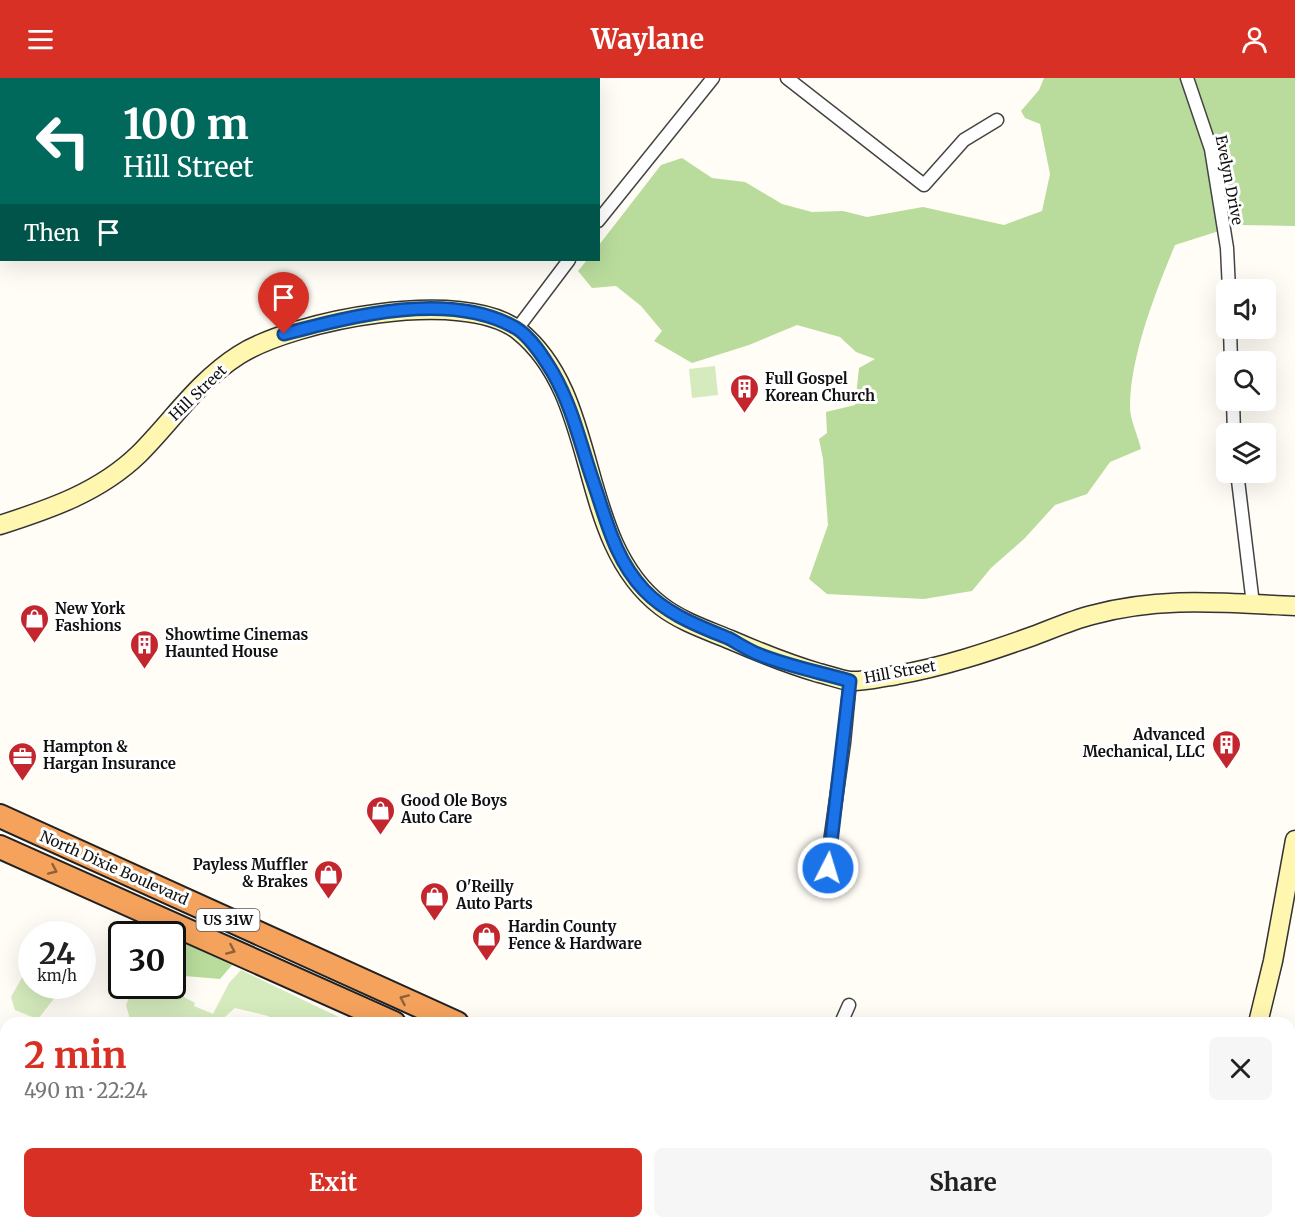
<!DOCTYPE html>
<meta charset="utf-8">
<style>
body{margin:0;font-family:Merriweather,serif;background:#f6f6f6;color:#222;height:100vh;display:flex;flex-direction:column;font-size:22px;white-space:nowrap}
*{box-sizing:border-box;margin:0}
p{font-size:20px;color:#767676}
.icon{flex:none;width:33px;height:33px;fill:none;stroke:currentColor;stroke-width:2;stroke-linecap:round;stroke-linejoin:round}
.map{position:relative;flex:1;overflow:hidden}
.side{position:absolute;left:0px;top:939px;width:1296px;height:212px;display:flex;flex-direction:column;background:#fff;border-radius:18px 18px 0 0;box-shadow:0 6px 24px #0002}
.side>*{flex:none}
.top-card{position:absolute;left:0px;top:0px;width:600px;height:183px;box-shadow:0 6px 24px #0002;background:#00695c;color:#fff;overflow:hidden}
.buttons{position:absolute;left:1216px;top:201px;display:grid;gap:12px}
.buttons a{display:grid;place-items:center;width:60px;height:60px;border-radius:9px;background:#fff;box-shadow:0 6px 24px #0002;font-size:30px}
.speed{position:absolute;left:18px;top:843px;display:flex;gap:12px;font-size:30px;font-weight:700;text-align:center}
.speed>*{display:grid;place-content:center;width:78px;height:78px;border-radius:50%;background:#fff;box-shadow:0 6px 24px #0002;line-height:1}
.speed small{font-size:15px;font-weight:400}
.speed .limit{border:3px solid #111;border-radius:9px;background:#fff;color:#111}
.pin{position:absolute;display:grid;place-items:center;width:51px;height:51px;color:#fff;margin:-62px -26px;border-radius:50% 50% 50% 0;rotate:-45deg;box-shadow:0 0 6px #0007}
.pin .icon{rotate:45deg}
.me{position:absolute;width:66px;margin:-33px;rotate:5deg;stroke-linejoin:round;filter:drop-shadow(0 0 4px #0008)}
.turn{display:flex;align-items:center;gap:21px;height:126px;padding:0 24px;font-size:27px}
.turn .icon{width:78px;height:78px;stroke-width:2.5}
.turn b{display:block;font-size:42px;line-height:51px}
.then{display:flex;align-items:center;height:57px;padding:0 24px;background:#0003;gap:12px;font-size:22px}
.round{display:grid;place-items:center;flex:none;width:63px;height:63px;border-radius:9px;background:#f6f6f6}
.headline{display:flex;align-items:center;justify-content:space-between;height:102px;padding:0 24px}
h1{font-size:36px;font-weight:700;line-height:45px;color:#d93025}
.action{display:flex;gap:12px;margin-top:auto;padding:12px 24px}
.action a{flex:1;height:69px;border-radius:9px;background:#d93025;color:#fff;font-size:24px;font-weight:700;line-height:69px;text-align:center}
.action a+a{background:#f6f6f6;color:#222}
header{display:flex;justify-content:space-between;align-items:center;height:78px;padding:0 24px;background:#d93025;color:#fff;font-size:27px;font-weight:700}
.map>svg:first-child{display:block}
.green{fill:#d5ebbd}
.forest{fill:#b9dc9c}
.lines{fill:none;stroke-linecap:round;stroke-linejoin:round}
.street-casing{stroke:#444;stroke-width:15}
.secondary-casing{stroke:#333;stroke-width:21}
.highway-casing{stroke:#222;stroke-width:26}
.street{stroke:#fff;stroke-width:12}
.secondary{stroke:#fff6b0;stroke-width:18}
.highway{stroke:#f5a25d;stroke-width:22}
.oneway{stroke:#8e613b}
.route-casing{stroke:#114b97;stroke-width:15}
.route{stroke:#1a73e8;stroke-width:10}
.labels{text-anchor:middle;stroke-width:6;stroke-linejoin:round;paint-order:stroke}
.shield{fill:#fff;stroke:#585858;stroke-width:1.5}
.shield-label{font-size:14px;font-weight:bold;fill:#111}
.street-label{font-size:15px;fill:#111;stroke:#fff}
.poi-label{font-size:15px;font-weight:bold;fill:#111;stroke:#fff;text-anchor:start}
</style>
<header><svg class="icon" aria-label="menu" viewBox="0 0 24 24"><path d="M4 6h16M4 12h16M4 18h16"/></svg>Waylane<svg class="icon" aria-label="person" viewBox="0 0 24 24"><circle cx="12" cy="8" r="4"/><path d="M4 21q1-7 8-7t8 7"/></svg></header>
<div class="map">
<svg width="1295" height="1150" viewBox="0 0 1295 1150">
<rect width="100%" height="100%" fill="#fffdf5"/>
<g class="green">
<path d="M715,288L718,317L692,320L689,291Z"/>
<path d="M31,884L32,908L56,918L38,941L44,945H36L37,941L15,932L11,919Z"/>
<path d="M241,892L351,945H277L268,938L235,930L218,945H131L126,927L134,908H172L173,897L181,899L174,914L195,925L194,928L213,936L229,905Z"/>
<path d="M6,1102V1135L1,1138L0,1105Z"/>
<path d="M18,1145H41L44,1150H13Z"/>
</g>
<g class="forest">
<path d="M1044,0H1295V148L1238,147L1175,167C1156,213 1131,276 1130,326C1129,340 1138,357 1141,371L1110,384L1087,416L1055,427L1024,461L991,490L972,513L924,521L827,516L809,501L828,447L823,381L819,361L827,355L826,334L855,327L859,290L875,281L856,274L840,259L797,247L749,267L692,285L654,263L662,253L641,228L616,208L592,210L578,193L587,182H598L599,167L661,87L682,80L712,100L745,104L782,126L812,134L843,133L867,139L923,129L1004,147L1042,133L1050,96L1040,46L1025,40L1021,33L1039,12Z"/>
<path d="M173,860L232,887L220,901L173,897Z"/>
<path d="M531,1145H614L615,1150H530Z"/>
</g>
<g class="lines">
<defs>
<g id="street">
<path d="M444,0L446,2"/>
<path d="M787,0L924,107L964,62L997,42"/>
<path d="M1187,0L1211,71L1227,170L1229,212"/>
<path d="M378,2L379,0"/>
<path d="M598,143L713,0"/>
<path d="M1230,250L1231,284"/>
<path d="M517,251L569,182"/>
<path d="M1233,322L1234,356"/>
<path d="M1237,394L1253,526"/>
<path d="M833,810L828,778L844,665L850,603"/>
<path d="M841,945L849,927"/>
<path d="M266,1144L272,1150"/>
<path d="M430,1144L431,1150"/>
<path d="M0,1145L6,1142"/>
</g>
<g id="secondary">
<path d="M0,447C50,431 100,414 139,376C172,343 198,303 239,277C294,242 464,209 519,253C602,320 575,462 661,528C682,544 707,552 731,562C761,575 788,586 819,595C829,597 840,602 850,603C864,604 882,599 897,597C943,589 988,574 1033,558C1052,551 1072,542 1092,537C1162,518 1224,525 1295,528"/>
<path d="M1258,945L1273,883L1295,762"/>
<path d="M1169,1150L1172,1144"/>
</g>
<g id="highway">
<path d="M0,738L457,945"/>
<path d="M0,769L394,945"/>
<path d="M838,1144L851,1150"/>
<path d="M903,1144L916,1150"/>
</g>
</defs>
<use href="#street" class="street-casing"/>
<use href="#secondary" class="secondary-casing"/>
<use href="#highway" class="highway-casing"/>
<use href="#street" class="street"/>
<use href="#secondary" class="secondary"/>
<use href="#highway" class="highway"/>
</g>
<defs><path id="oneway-chevron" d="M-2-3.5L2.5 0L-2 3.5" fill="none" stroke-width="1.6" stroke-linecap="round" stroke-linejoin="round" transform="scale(1.5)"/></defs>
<g class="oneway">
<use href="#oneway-chevron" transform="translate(53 792) rotate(24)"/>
<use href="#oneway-chevron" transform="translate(231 872) rotate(24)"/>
<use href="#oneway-chevron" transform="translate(404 921) rotate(-156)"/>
</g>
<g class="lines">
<defs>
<path id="route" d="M284,256C352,238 450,212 516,250C531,259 544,280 553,295C573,330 581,369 594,406C607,444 615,481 644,512C668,537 699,548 730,561C739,566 748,572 758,576C787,588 819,594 850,603L828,790"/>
</defs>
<use href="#route" class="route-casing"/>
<use href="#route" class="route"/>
</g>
<defs>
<symbol id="building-pin" viewBox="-11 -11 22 30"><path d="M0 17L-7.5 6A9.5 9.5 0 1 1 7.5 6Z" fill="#c4262e" stroke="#fff"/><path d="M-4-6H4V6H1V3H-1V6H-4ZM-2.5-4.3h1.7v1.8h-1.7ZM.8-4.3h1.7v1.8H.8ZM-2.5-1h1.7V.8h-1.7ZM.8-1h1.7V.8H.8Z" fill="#fff"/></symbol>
<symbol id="shop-pin" viewBox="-11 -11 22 30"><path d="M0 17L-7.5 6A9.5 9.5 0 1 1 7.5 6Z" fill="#c4262e" stroke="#fff"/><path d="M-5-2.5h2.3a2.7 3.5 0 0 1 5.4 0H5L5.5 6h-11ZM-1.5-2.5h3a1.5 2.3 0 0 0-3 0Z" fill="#fff"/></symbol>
<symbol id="office-pin" viewBox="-11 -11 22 30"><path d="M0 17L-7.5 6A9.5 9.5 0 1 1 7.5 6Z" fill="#c4262e" stroke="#fff"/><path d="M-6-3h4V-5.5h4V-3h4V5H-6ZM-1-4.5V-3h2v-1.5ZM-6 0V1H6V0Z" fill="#fff"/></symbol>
</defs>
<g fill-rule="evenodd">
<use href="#building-pin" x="728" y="294" width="33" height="45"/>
<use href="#shop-pin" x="18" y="524" width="33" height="45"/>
<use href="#building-pin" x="128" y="550" width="33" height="45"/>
<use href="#building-pin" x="1210" y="650" width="33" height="45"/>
<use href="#office-pin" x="6" y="662" width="33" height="45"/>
<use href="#shop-pin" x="364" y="716" width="33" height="45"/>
<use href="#shop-pin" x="312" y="780" width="33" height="45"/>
<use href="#shop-pin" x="418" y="802" width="33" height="45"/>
<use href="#shop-pin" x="470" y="842" width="33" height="45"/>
</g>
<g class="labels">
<rect class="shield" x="196.5" y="831" width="63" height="22" rx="4.5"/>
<g class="shield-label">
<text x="228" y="847">US 31W</text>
</g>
<g class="street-label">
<text transform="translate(1229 102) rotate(79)" y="5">Evelyn Drive</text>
<text transform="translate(198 315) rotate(-44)" y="5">Hill Street</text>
<text transform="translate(900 594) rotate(-10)" y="5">Hill Street</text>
<text transform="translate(114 790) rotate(24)" y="5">North Dixie Boulevard</text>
</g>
<g class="poi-label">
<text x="765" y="306">Full Gospel<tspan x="765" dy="17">Korean Church</tspan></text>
<text x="55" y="536">New York<tspan x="55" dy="17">Fashions</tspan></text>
<text x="165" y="562">Showtime Cinemas<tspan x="165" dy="17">Haunted House</tspan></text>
<text x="1205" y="662" text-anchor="end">Advanced<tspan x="1205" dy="17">Mechanical, LLC</tspan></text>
<text x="43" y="674">Hampton &amp;<tspan x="43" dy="17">Hargan Insurance</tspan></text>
<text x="401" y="728">Good Ole Boys<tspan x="401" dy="17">Auto Care</tspan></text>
<text x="308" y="792" text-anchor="end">Payless Muffler<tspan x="308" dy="17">&amp; Brakes</tspan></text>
<text x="456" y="814">O'Reilly<tspan x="456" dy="17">Auto Parts</tspan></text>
<text x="508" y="854">Hardin County<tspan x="508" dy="17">Fence &amp; Hardware</tspan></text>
</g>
</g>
</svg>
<div class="buttons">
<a><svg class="icon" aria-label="sound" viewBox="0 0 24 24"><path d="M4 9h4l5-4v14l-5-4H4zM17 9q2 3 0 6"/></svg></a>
<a><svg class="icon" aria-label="search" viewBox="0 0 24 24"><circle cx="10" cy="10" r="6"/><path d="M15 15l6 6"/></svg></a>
<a><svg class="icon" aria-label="layers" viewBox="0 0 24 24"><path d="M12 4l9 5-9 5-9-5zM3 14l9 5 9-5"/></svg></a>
</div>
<div class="speed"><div>24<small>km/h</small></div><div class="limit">30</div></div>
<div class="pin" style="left:284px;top:256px;background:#d93025"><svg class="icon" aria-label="arrive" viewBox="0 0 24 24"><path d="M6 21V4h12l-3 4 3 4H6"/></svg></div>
<svg class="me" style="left:828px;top:790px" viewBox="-20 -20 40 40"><circle r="17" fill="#1a73e8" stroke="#fff" stroke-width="3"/><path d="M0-11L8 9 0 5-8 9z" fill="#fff"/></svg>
<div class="top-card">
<div class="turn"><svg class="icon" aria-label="left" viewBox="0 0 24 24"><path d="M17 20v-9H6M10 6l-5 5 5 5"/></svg><div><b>100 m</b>Hill Street</div></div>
<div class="then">Then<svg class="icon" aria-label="arrive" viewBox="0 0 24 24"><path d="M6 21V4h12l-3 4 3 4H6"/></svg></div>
</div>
<section class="side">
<div class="headline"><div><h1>2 min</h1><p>490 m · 22:24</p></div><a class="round"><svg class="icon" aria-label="close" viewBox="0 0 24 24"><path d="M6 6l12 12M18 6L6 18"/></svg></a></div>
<div class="action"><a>Exit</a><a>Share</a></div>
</section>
</div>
